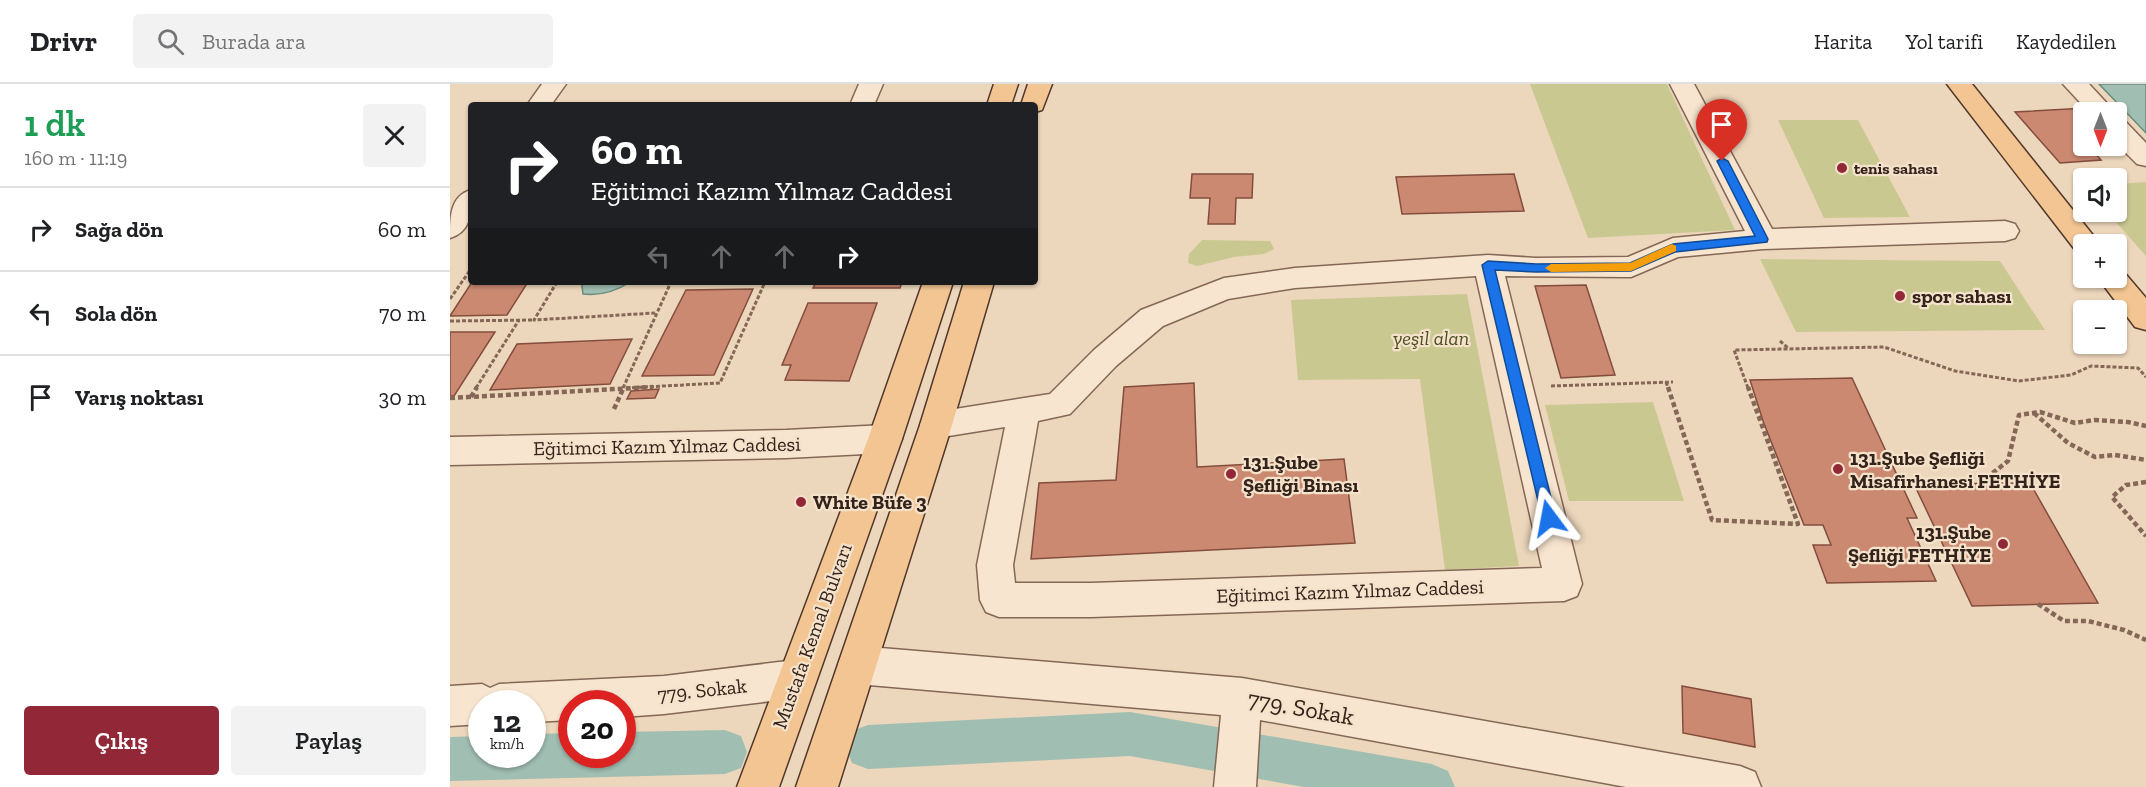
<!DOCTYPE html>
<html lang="tr">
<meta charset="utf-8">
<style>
body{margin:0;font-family:"Zilla Slab",serif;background:#f2f2f2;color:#202124;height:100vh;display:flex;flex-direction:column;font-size:22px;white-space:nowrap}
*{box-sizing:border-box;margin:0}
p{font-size:20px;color:#757577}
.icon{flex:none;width:33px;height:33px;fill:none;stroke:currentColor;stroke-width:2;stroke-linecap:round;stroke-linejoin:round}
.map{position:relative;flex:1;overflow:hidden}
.sheet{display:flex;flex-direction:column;background:#fff;width:450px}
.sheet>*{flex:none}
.banner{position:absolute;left:18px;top:18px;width:570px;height:183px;border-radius:6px;box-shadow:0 2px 4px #0004;background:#202124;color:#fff;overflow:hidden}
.needle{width:39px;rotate:180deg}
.tools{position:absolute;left:1623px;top:18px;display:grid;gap:12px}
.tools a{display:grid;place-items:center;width:54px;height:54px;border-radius:6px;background:#fff;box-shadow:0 2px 4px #0004;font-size:30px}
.speed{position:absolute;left:18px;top:606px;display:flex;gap:12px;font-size:30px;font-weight:700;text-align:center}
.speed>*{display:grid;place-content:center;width:78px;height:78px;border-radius:50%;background:#fff;box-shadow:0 2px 4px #0004;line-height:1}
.speed small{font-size:15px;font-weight:400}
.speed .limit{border:9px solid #d22;background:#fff;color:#111}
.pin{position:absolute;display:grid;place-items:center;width:51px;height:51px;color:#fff;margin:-62px -26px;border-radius:50% 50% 50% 0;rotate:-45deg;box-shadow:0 0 6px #0007}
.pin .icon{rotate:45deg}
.me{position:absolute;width:66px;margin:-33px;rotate:347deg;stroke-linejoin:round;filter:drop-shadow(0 0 4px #0008)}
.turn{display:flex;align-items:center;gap:21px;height:126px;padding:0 24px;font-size:27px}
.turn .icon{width:78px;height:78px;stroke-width:2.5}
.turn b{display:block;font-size:42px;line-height:51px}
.lanes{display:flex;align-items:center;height:57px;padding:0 24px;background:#0003;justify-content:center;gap:30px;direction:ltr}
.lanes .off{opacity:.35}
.round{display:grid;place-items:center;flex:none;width:63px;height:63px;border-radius:6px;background:#f2f2f2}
.summary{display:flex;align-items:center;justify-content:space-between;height:102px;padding:0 24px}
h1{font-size:36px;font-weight:600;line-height:45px;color:#1e9e55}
.action{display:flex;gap:12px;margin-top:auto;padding:12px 24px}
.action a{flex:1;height:69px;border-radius:6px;background:#922738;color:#fff;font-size:24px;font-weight:600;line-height:69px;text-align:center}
.action a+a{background:#f2f2f2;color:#202124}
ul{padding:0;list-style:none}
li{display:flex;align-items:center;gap:18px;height:84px;padding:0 24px;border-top:2px solid #e0e0e0}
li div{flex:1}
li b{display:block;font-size:22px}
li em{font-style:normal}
header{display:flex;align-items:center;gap:36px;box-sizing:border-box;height:84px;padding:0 30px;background:#fff;border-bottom:2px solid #e0e0e0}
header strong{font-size:28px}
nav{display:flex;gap:33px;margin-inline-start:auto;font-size:21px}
.search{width:420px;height:54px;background:#f2f2f2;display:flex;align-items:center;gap:15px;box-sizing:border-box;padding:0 21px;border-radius:6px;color:#757577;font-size:22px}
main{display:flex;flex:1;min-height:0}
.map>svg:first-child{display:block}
.green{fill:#cac891}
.water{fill:#a0beb1;stroke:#688b7d;stroke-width:1.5}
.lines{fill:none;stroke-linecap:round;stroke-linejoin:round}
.canal{fill:#a0beb1;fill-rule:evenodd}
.building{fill:#cb8972;stroke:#834d3c;stroke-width:1.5}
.minor-casing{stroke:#846756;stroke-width:3}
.major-casing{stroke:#51372b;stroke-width:3}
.path-far1{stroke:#846756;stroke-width:3;stroke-dasharray:4 2;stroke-linecap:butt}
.path{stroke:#846756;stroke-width:4.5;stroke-dasharray:5 3;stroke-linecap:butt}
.minor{fill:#f8e5cf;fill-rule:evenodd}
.major{fill:#f2c592;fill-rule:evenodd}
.route{fill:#1a73e8;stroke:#114b97;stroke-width:1.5}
.slow{fill:#f59e0b}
.poi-dot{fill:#922738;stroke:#f5e2cb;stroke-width:2}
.labels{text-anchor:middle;stroke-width:4.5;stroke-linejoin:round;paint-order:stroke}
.far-poi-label{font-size:16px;font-weight:bold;fill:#33231b;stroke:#f5e2cb;text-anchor:start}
.poi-label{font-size:20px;font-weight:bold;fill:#33231b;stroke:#f5e2cb;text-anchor:start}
.park-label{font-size:20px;font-style:italic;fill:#4b4f21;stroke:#f5e2cb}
.street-label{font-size:20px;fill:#33231b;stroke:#f5e2cb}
.near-street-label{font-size:24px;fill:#33231b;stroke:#f5e2cb}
</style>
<header>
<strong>Drivr</strong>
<div class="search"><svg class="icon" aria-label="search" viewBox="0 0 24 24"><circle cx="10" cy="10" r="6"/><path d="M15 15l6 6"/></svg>Burada ara</div>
<nav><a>Harita</a><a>Yol tarifi</a><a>Kaydedilen</a></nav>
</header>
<main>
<section class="sheet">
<div class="summary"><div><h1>1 dk</h1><p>160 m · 11:19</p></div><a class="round"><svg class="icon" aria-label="close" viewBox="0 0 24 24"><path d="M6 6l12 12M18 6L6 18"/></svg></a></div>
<ul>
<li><svg class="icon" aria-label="right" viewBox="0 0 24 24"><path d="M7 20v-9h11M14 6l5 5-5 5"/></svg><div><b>Sağa dön</b></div><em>60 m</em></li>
<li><svg class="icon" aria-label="left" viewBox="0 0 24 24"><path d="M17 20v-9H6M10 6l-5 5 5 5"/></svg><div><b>Sola dön</b></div><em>70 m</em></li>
<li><svg class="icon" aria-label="arrive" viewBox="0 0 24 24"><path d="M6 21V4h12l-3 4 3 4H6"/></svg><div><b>Varış noktası</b></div><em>30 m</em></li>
</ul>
<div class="action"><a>Çıkış</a><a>Paylaş</a></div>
</section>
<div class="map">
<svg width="1696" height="703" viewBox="0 0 1696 703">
<rect width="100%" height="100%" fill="#edd7bc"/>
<g class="green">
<path d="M1080,0H1217L1285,146L1138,154Z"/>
<path d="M1328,36H1408L1460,133L1374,134Z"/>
<path d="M1696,98V172L1657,128H1666L1667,100Z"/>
<path d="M752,156L820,157L824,165L814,170L784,173L747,182L738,179L739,170Z"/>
<path d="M1310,175L1550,177L1595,246L1346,248Z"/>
<path d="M1017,210L1069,482L995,486L970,295L848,296L841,216Z"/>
<path d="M1203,318L1234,417H1119L1095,321Z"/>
</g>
<g class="water">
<path d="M1649,0H1696V49Z"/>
<path d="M134,198H180C165,208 151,212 133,210L132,202Z"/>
</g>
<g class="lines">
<g class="canal">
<path d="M680,628L982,680L998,687L1005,703H854L680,672L418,685L402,679L396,663L402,647L418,641Z"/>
<path d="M275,646L291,652L297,668L291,684L275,690L0,697V653L32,652V670H82V650L122,649V670H172V648Z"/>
</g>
</g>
<g class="building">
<path d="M1636,24L1641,28H1634V62H1651H1639L1651,76L1610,79L1565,28Z"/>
<path d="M742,90H803L802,114H786L785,140H758L760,114H740Z"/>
<path d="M1064,90L1074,127L952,130L946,93Z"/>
<path d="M22,198H78L57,231L0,232Z"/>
<path d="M366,198H452L450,204H363Z"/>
<path d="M1136,201L1165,291L1111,294L1085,202Z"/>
<path d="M303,205L264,291L192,292L236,206Z"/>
<path d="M358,219H427L399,297L335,296L341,281H332Z"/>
<path d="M0,248H45L4,312H0Z"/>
<path d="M182,255L160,300L40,306L67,260Z"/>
<path d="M1402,294L1467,434H1457L1486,497L1377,499L1363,461H1381L1373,441H1354L1313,337L1300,296Z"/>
<path d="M744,299L747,383L894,375L905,459L581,475L589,399L666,396L674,303Z"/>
<path d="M209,305L205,314L177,315L181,307Z"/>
<path d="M1580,399L1648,519L1522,522L1464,400Z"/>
<path d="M1232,602L1301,615L1305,663L1233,649Z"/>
</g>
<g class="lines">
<defs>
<g id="minor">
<path d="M92,0H116L101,21H77Z"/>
<path d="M409,0H433L424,21H400Z"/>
<path d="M1220,0H1244L1322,145L1555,137L1565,140L1569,147L1565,154L1555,157L1313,165L1228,173L1181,193L1055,192L1132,500L1127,512L1114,517L641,533H549L536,528L530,516L527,481L555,343L486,354L474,350L470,341L474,332L486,328L600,310L644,266L691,226L774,194L845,184L1038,171L1086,174L1178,173L1223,154L1295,147ZM1026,192L1092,484L641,499H565L563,481L588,337L620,330L666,282L713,242L778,215L845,204Z"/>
<path d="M1613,0H1639L1665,28H1639Z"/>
<path d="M1666,35L1675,37L1696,59V82L1687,80L1666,59Z"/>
<path d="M21,106C21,126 23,147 0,154C0,133 0,112 21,106Z"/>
<path d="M435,341L447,345L452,355L447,365L435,369L336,374L0,381V353L336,346Z"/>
<path d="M407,562L792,594L1290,682L1305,688L1311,703H1176L810,636L806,703H764L771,631L407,600L393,594L388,581L393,568Z"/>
<path d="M346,576L360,582L366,595L360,608L346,614L214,630L172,633V620H122V636L82,638V620H32V640L0,642V602L32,600L40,604L49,600L214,592Z"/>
</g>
<g id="major">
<path d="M544,0H568L561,21H537Z"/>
<path d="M578,0H602L592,26L585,28V21H571Z"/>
<path d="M1497,0H1522L1650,160H1634V169L1626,167Z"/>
<path d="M1666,185L1673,187L1696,214V246L1685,243L1648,194H1666Z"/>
<path d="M473,198H503L452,355L329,703H287L418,355Z"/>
<path d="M514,198H544L502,341L388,703H346L470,341Z"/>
</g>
</defs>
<use href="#minor" class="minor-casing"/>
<use href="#major" class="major-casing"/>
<g class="path-far1">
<path d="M107,198L84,236L205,229"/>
<path d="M0,215L21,185"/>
<path d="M0,237L84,236"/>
<path d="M1330,257L1338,264"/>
<path d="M1216,298L1218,304"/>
<path d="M1101,302L1223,298"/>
<path d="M26,304L69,236"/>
<path d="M173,304L221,198"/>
<path d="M176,304L270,299L315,198"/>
<path d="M1298,304L1284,266L1434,263L1505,287L1569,297L1621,291L1641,282L1688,284L1696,293"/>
</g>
<g class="path">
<path d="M1218,303L1262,436L1348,440L1298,303"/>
<path d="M21,313L27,303"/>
<path d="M0,314L203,303"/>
<path d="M164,325L174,303"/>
<path d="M1584,329L1618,359L1645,373L1665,371L1696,376"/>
<path d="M1696,398L1676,401L1662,413L1696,452"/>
<path d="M1530,399L1558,377L1569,331L1590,328L1625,339L1644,336L1678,338L1696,342"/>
<path d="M1588,520L1614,537H1638L1674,546L1696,556"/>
</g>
<use href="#minor" class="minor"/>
<use href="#major" class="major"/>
</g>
<path class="route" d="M1272,74L1278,77L1318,155L1317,158L1225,168L1181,187L1086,188L1045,186L1106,434L1104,438L1099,440L1093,438L1032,181L1038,177L1086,180L1180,179L1223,160L1305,152L1267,77Z"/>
<path class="slow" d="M1222,160L1226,162V167L1181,187L1101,188L1095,184L1101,180L1180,179Z"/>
<g class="poi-dot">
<circle cx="1392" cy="84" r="6"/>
<circle cx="1450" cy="212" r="6"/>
<circle cx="1388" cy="385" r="6"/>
<circle cx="781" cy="390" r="6"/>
<circle cx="351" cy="418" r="6"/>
<circle cx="1553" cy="460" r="6"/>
</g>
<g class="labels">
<g class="far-poi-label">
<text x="1404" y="90">tenis sahası</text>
</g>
<g class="poi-label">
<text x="1462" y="219">spor sahası</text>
<text x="1400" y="381">131.Şube Şefliği<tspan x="1400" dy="23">Misafirhanesi FETHİYE</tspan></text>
<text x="793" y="385">131.Şube<tspan x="793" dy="23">Şefliği Binası</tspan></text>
<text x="363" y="425">White Büfe 3</text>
<text x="1541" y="455" text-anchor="end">131.Şube<tspan x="1541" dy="23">Şefliği FETHİYE</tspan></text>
</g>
<g class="park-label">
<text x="981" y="261">yeşil alan</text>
</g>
<g class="street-label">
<text transform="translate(217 362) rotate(-1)" y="7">Eğitimci Kazım Yılmaz Caddesi</text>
<text transform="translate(900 507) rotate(-2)" y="7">Eğitimci Kazım Yılmaz Caddesi</text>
<text transform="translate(362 552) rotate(-70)" y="7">Mustafa Kemal Bulvarı</text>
<text transform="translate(252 606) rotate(-6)" y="7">779. Sokak</text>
</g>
<g class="near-street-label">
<text transform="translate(851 624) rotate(10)" y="8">779. Sokak</text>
</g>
</g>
</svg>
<div class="tools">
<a><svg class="needle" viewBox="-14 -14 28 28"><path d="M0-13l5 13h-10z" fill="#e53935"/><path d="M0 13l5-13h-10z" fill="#757577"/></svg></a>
<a><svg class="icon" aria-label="sound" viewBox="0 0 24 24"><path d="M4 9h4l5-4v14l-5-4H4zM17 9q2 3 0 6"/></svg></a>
<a>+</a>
<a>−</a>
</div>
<div class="speed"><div>12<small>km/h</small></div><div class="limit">20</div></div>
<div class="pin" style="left:1272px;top:77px;background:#d93025"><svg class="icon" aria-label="arrive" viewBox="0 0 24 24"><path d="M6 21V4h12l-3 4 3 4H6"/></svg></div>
<svg class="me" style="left:1099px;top:434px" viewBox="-20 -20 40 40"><path d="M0-17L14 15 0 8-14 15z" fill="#1a73e8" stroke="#fff" stroke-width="4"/></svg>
<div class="banner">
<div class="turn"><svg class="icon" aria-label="right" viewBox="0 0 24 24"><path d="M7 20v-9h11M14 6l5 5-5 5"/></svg><div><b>60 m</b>Eğitimci Kazım Yılmaz Caddesi</div></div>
<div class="lanes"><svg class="icon off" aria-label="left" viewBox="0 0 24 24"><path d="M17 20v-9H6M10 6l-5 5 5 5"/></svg><svg class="icon off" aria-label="ahead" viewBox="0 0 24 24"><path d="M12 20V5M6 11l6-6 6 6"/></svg><svg class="icon off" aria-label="ahead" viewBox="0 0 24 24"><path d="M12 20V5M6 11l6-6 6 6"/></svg><svg class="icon" aria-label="right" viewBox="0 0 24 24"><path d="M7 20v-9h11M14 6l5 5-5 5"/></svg></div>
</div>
</div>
</main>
